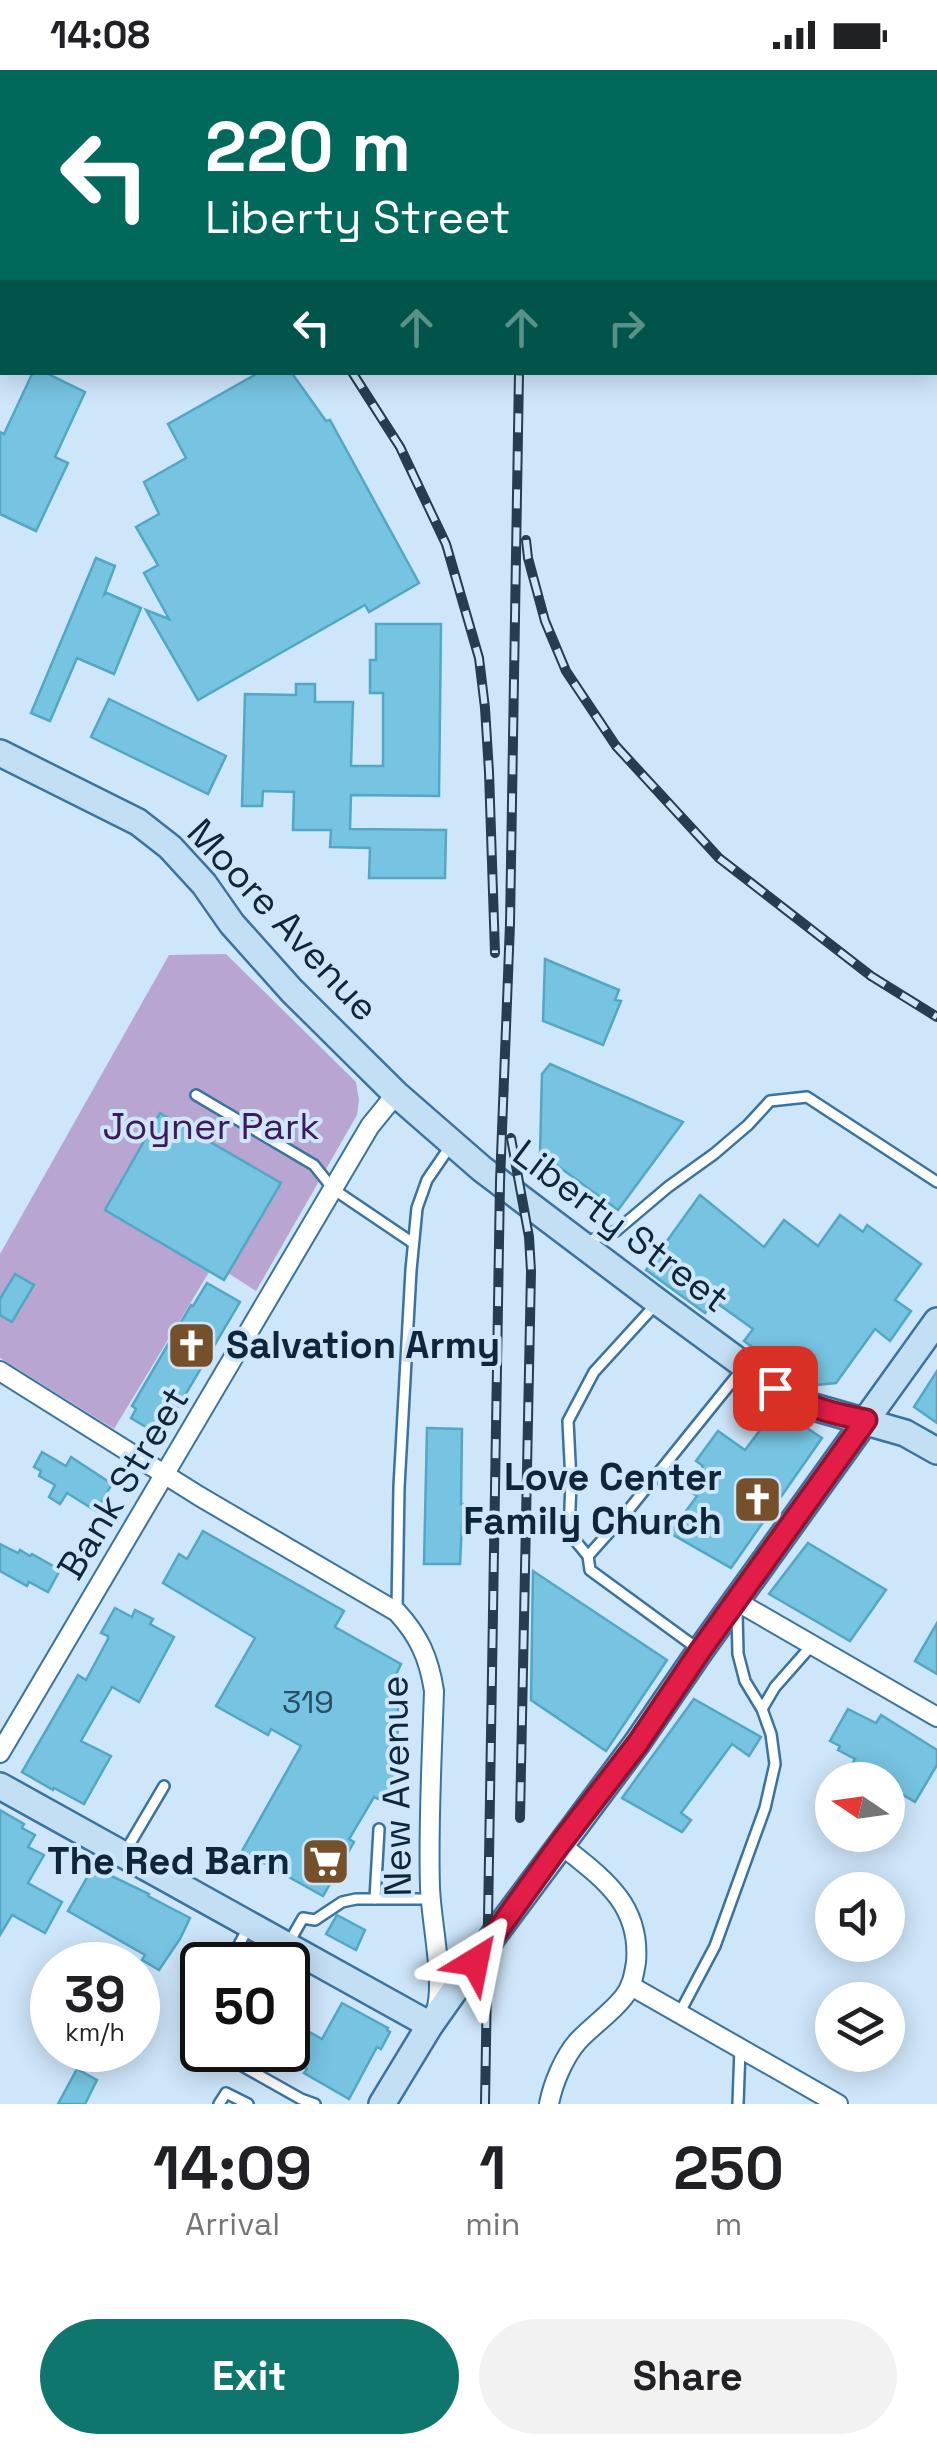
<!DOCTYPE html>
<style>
body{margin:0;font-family:"Space Grotesk",sans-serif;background:#f2f2f2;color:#202124;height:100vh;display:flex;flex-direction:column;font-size:38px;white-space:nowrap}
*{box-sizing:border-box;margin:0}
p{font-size:32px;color:#757577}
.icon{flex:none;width:55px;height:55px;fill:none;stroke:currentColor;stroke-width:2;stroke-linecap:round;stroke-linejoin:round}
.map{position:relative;height:2034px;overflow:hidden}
.drawer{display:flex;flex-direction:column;background:#fff;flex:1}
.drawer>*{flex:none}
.hud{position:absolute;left:0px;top:0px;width:938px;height:305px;box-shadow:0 5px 25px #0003;background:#00695c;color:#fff;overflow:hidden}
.needle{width:65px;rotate:283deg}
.buttons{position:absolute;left:815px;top:1692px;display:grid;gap:20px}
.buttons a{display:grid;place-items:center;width:90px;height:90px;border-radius:50%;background:#fff;box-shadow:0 5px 25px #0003;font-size:50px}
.speed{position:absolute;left:30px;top:1872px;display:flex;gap:20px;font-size:50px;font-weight:700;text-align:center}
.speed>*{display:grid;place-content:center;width:130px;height:130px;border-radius:50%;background:#fff;box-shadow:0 5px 25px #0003;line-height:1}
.speed small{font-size:25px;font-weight:400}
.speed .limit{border:5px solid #111;border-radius:15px;background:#fff;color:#111}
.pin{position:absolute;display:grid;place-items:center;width:85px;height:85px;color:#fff;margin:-42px;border-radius:20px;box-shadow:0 5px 15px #0006}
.me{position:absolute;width:110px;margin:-55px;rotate:35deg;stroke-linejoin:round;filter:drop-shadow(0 0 8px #0008)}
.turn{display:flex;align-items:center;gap:35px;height:210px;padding:0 40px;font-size:45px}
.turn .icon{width:130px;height:130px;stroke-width:2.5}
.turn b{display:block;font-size:70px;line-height:85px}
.lanes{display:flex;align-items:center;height:95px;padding:0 40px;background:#0003;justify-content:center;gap:50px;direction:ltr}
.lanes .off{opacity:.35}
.eta{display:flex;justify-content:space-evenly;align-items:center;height:170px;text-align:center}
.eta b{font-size:60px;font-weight:800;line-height:70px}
.cta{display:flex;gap:20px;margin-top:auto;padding:20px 40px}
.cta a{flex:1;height:115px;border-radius:60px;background:#0f766e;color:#fff;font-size:40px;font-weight:800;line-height:115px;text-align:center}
.cta a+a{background:#f2f2f2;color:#202124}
.status{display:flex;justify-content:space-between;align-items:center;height:70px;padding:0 50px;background:#fff;direction:ltr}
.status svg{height:28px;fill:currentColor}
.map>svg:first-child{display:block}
.green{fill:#b9a5d2}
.building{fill:#76c4e2;stroke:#52a7c5;stroke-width:2.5}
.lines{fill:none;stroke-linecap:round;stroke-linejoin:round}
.lane-casing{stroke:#3a73a0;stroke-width:14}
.street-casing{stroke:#3a73a0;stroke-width:22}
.secondary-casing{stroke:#3a73a0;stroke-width:30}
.lane{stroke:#fff;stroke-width:9}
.street{stroke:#fff;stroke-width:18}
.secondary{stroke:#c3dff4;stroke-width:25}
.rail-casing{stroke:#253d50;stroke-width:10}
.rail{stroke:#cee6fa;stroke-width:6;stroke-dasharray:19;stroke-linecap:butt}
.route-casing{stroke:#92132f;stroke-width:25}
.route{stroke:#e11d48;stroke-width:18}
.labels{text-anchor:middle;stroke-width:8;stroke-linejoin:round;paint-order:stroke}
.number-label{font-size:32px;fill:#284e63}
.street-label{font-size:38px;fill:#0e2639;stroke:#cee6fa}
.park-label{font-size:38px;fill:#3e195e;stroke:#cee6fa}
.poi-label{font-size:38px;font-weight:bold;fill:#0e2639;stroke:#cee6fa;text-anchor:end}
</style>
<div class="status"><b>14:08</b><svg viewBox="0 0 49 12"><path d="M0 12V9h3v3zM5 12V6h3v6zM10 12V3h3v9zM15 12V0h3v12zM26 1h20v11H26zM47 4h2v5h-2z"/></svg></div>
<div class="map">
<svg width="937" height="2034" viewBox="0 0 937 2034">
<rect width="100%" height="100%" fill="#cee6fa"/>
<path class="green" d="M226,884L356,1012L359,1030L357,1045L256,1221L214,1194L114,1359L0,1288V1184L169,885Z"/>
<g class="building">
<path d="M33,302H44L85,322L55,387L68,393L36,461L0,444V362L4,364Z"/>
<path d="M260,302H291L326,351L330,350L419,513L369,542L365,535L198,630L146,540L169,549L144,503L158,495L136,457L159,444L144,412L186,388L168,354Z"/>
<path d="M96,488L115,496L104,525L107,523L141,538L114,604L77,588L50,651L31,643Z"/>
<path d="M376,554H441L439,726L351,725L350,759L446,760L445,808H369L370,778L330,777L331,760H293L294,722L263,721L262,736H242L245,624L296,625V614H315V632H353L351,696H383V623H370V590H376Z"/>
<path d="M109,629L226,686L208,724L91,667Z"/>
<path d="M545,889L619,920L615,930L621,931L603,975L543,951Z"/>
<path d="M550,994L683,1052L618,1140L540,1083L542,1004Z"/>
<path d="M160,1043L281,1113L224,1210L105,1140Z"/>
<path d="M700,1125L764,1177L784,1150L818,1176L840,1145L863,1162L867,1155L921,1194L895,1230L911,1241L890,1271L875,1259L836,1313L806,1316L744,1271L753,1259L714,1231L705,1243L646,1200Z"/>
<path d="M15,1204L34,1215L12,1252L0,1245V1229Z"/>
<path d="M207,1213L240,1232L167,1356L162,1354L156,1363L131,1348L136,1339L132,1336L191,1235L193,1236Z"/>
<path d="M937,1301V1353L914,1337Z"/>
<path d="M777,1338L822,1368L731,1498L670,1463L697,1426L688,1420L703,1396L696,1391L718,1361L745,1380Z"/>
<path d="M427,1358L462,1359L461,1434H463L460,1494H424Z"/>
<path d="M42,1382L66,1396L71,1387L112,1414L96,1441L67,1423L60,1434L49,1427L55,1415L39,1406L41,1401L34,1397Z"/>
<path d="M203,1461L344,1541L335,1557L401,1594L388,1622L398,1628L397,1737L374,1727L349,1769L354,1772L323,1826L242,1781L301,1676L271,1659L268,1665L216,1636L255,1568L163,1513L179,1484L187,1489Z"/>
<path d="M808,1473L886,1520L850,1571L769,1524Z"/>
<path d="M0,1474L18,1483L20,1480L30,1486L32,1484L60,1500L48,1522L29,1512L27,1516L0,1501Z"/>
<path d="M533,1501L667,1590L606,1681L531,1630Z"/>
<path d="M115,1538L132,1547L135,1540L153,1549L150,1554L174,1567L139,1632L112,1617L81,1671L111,1686L84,1734L54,1718L53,1720L22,1702L78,1605L86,1610L108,1569V1566L101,1563Z"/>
<path d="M937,1553V1604L915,1591Z"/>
<path d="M694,1629L761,1667L749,1686L732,1674L681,1743L691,1750L682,1762L622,1728Z"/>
<path d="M848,1639L876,1653L881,1645L937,1680V1695L915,1732L888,1716V1710H843L855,1689L838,1680L840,1676L830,1671Z"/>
<path d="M0,1740L24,1754L22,1758L35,1765L28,1777L44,1785L28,1813L62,1832L45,1863L12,1845L0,1865Z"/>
<path d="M93,1797L149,1824L148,1826L190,1848L180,1869L159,1900L142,1890L145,1885L68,1841Z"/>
<path d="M337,1845L365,1860L356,1880L326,1864Z"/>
<path d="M342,1933L388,1958L387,1960L390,1962L381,1979L377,1977L349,2029L304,2003L307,1999L281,1985L284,1980H288V1973L297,1955L322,1969Z"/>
<path d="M77,1999L97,2010L85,2034H58Z"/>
</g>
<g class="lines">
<defs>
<g id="lane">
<path d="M196,1025L314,1095L333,1119L413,1173"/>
<path d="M585,1172L616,1161L668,1117L714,1084L748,1055L770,1031L807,1027L937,1112"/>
<path d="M657,1233L594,1302L568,1351L571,1412L569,1463L588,1486L590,1500L698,1579"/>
<path d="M588,1486L622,1448L743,1298"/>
<path d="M397,1540L399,1417L411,1200L417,1138L427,1110L451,1075"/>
<path d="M762,1639L775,1617L812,1575"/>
<path d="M125,1782L164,1716"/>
<path d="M375,1829L379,1759"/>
<path d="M288,1874L303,1848L315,1850L342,1832L356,1829H430"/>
<path d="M228,1895L248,1858"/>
<path d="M202,1941L189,1966L202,1973"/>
<path d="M679,1944L715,1876L765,1738L775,1694L771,1664L762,1639L745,1611L738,1584L737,1543"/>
<path d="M214,1980L301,2029L315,2034"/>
<path d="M219,2034L226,2023L248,2034"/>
<path d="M738,2034L740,1978"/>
</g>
<g id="street">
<path d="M593,0L595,2"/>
<path d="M741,2L743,0"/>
<path d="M935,119L937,116"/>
<path d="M935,250L937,251"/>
<path d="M0,1301L199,1426L397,1542C419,1566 429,1588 434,1621C432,1686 428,1752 430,1817C431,1851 445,1911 436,1941"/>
<path d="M736,1531L937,1647"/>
<path d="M0,1683L370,1056L396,1024"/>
<path d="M631,1916L838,2034"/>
<path d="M549,2034C553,2013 564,1987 578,1971C592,1956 610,1944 623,1928C632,1917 634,1905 636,1892C641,1833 601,1807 560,1774"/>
</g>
<g id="secondary">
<path d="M0,683L138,752L170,777L204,814L232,854L292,921L396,1024L482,1099L658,1232L775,1318L803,1334L905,1363L937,1381"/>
<path d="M0,1716L430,1955"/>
<path d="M382,2034L430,1955L488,1873L637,1673L700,1581L937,1251"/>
</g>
</defs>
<use href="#lane" class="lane-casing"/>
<use href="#street" class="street-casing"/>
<use href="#secondary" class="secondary-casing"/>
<use href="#lane" class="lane"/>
<use href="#street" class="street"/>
<use href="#secondary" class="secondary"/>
<defs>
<g id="rail">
<path d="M158,0L160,2"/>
<path d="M526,2V0"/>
<path d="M352,302L400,377L446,474L479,588L485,638L489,702L495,883"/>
<path d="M526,470L528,488L545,551L566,601L616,676L719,788L871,906L937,947"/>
<path d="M511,1068L529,1167L531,1201L520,1748"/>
<path d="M485,2034L500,1112L510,854L519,302"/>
</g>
</defs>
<use href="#rail" class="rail-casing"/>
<use href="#rail" class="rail"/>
</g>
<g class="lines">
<defs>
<path id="route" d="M475,1892L560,1774L638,1673L700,1581L866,1350C829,1343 808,1337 775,1318"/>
</defs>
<use href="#route" class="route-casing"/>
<use href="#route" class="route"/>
</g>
<defs>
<symbol id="church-square" viewBox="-11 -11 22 22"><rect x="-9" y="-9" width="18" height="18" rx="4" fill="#75502b" stroke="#cee6fa"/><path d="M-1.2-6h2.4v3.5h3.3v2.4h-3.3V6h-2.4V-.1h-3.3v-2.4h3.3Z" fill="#fff"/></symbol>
<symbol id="supermarket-square" viewBox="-11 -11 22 22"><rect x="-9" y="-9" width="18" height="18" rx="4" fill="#75502b" stroke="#cee6fa"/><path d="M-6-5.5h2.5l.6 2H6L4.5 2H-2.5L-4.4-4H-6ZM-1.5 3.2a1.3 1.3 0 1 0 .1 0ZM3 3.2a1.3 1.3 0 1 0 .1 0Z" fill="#fff"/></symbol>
</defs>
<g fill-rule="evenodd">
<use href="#church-square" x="164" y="1248" width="55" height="55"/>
<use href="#church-square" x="730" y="1402" width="55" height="55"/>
<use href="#supermarket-square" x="298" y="1764" width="55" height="55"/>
</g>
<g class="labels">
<g class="number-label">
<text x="308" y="1643">319</text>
</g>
<g class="street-label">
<text transform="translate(283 850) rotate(47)" y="13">Moore Avenue</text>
<text transform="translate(621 1156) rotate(37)" y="13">Liberty Street</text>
<text transform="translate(123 1413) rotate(-59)" y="13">Bank Street</text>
<text transform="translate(396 1716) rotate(-91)" y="13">New Avenue</text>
</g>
<g class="park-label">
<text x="211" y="1069">Joyner Park</text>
</g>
<g class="poi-label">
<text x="226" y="1288" text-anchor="start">Salvation Army</text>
<text x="722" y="1420">Love Center<tspan x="722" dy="44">Family Church</tspan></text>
<text x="290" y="1804">The Red Barn</text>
</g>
</g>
</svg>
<div class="buttons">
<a><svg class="needle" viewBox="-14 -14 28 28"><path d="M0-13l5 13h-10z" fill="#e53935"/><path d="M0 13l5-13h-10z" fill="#757577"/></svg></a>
<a><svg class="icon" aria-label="sound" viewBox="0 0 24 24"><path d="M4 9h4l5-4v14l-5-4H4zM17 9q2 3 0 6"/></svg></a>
<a><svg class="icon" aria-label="layers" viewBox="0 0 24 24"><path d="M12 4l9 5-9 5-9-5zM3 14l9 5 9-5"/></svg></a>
</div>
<div class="speed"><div>39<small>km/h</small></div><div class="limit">50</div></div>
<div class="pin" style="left:775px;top:1318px;background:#d93025"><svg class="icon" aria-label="arrive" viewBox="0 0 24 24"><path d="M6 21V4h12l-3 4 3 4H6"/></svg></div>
<svg class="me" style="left:475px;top:1892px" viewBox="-20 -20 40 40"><path d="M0-17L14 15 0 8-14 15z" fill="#e11d48" stroke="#fff" stroke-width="4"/></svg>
<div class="hud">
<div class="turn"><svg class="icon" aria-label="left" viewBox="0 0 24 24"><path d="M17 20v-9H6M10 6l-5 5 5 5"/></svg><div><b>220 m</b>Liberty Street</div></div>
<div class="lanes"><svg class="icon" aria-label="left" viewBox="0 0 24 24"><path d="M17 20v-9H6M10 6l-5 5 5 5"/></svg><svg class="icon off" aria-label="ahead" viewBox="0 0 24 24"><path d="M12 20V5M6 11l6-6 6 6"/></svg><svg class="icon off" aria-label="ahead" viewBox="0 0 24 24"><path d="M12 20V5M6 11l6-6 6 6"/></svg><svg class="icon off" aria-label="right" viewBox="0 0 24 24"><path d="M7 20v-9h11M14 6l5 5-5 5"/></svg></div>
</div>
</div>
<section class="drawer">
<div class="eta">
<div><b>14:09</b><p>Arrival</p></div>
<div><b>1</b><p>min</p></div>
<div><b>250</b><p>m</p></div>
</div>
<div class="cta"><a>Exit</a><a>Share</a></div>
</section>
